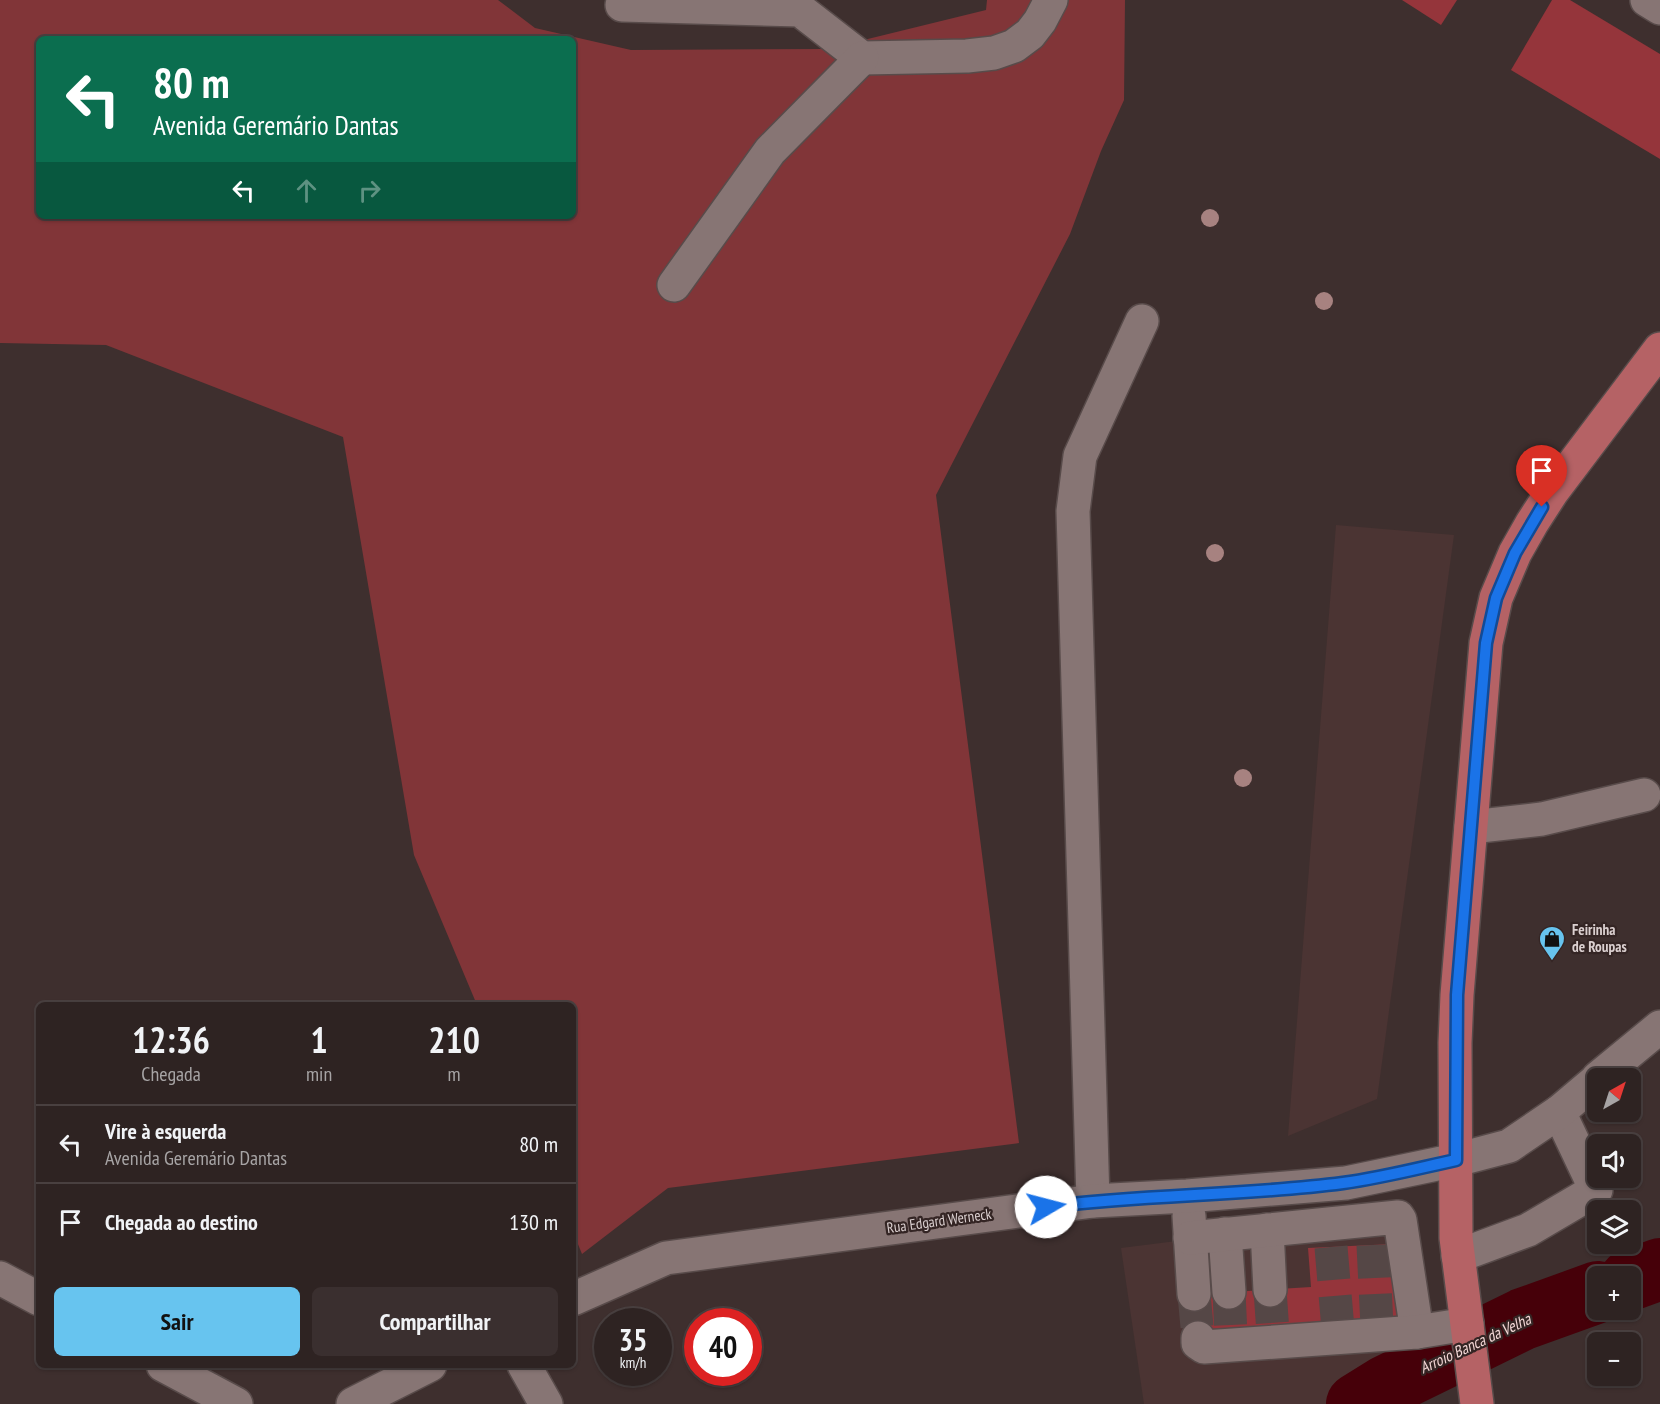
<!DOCTYPE html>
<html lang="pt">
<meta charset="utf-8">
<style>
body{margin:0;font-family:"PT Sans Narrow",sans-serif;background:#3a2f2f;color:#f1f3f6;height:100vh;display:flex;flex-direction:column;font-size:22px;white-space:nowrap}
*{box-sizing:border-box;margin:0}
p{font-size:20px;color:#a7a4a5}
.icon{flex:none;width:33px;height:33px;fill:none;stroke:currentColor;stroke-width:2;stroke-linecap:round;stroke-linejoin:round}
.map{position:relative;flex:1;overflow:hidden}
.drawer{position:absolute;left:36px;top:1002px;width:540px;height:366px;display:flex;flex-direction:column;background:#2e2322;border-radius:9px;box-shadow:0 2px 4px #0004,0 0 0 2px #494040}
.drawer>*{flex:none}
.hud{position:absolute;left:36px;top:36px;width:540px;height:183px;border-radius:9px;box-shadow:0 2px 4px #0004,0 0 0 2px #494040;background:#0b6e4f;color:#fff;overflow:hidden}
.needle{width:39px;rotate:39deg}
.tools{position:absolute;left:1587px;top:1068px;display:grid;gap:12px}
.tools a{display:grid;place-items:center;width:54px;height:54px;border-radius:9px;background:#2e2322;box-shadow:0 2px 4px #0004,0 0 0 2px #494040;font-size:30px}
.speed{position:absolute;left:594px;top:1308px;display:flex;gap:12px;font-size:30px;font-weight:700;text-align:center}
.speed>*{display:grid;place-content:center;width:78px;height:78px;border-radius:50%;background:#2e2322;box-shadow:0 2px 4px #0004,0 0 0 2px #494040;line-height:1}
.speed small{font-size:15px;font-weight:400}
.speed .limit{border:9px solid #d22;background:#fff;color:#111}
.pin{position:absolute;display:grid;place-items:center;width:51px;height:51px;color:#fff;margin:-62px -26px;border-radius:50% 50% 50% 0;rotate:-45deg;box-shadow:0 0 6px #0007}
.pin .icon{rotate:45deg}
.me{position:absolute;width:66px;margin:-33px;rotate:82deg;stroke-linejoin:round;filter:drop-shadow(0 0 4px #0008)}
.turn{display:flex;align-items:center;gap:21px;height:126px;padding:0 18px;font-size:27px}
.turn .icon{width:78px;height:78px;stroke-width:2.5}
.turn b{display:block;font-size:42px;line-height:51px}
.lanes{display:flex;align-items:center;height:57px;padding:0 18px;background:#0003;justify-content:center;gap:30px;direction:ltr}
.lanes .off{opacity:.35}
.eta{display:flex;justify-content:space-evenly;align-items:center;height:102px;text-align:center}
.eta b{font-size:36px;font-weight:800;line-height:42px}
.button{display:flex;gap:12px;margin-top:auto;padding:12px 18px}
.button a{flex:1;height:69px;border-radius:9px;background:#67c4ef;color:#111;font-size:24px;font-weight:800;line-height:69px;text-align:center}
.button a+a{background:#3a2f2f;color:#f1f3f6}
ul{padding:0;list-style:none}
li{display:flex;align-items:center;gap:18px;height:78px;padding:0 18px;border-top:2px solid #494040}
li div{flex:1}
li b{display:block;font-size:22px}
li em{font-style:normal}
.map>svg:first-child{display:block}
.built{fill:#4b3433}
.green{fill:#813538;fill-rule:evenodd}
.lines{fill:none;stroke-linecap:round;stroke-linejoin:round}
.river{stroke:#460009;stroke-width:62}
.building{fill:#95353b}
.minor-tunnel{stroke:#554746;stroke-width:33;stroke-dasharray:33 16;stroke-linecap:butt}
.minor-casing{stroke:#584b4a;stroke-width:36}
.major-casing{stroke:#584b4a;stroke-width:36}
.minor{stroke:#877574;stroke-width:33}
.major{stroke:#b56265;stroke-width:33}
.tree{fill:#a78280}
.route-casing{stroke:#114b97;stroke-width:15}
.route{stroke:#1a73e8;stroke-width:10}
.labels{text-anchor:middle;stroke-width:4.5;stroke-linejoin:round;paint-order:stroke}
.poi-label{font-size:15px;font-weight:bold;fill:#dacfcf;stroke:#342524;text-anchor:start}
.street-label{font-size:15px;fill:#dacfcf;stroke:#342524}
.water-label{font-size:16px;font-style:italic;fill:#f3d7d6;stroke:#342524}
</style>
<div class="map">
<svg width="1660" height="1404" viewBox="0 0 1660 1404">
<rect width="100%" height="100%" fill="#3e2f2e"/>
<g class="built">
<path d="M1336,525L1454,535L1377,1099L1288,1136Z"/>
<path d="M1406,1212L1430,1351L1353,1404H1144L1121,1248Z"/>
</g>
<path class="green" d="M0,0H498L535,28L631,50L827,49L986,10L987,0H1125L1124,100L1101,151L1070,234L936,495L1019,1143L668,1188L582,1254L573,1232V1005H477L414,855L343,437L106,345L0,343ZM39,39H573V216H39Z"/>
<g class="lines">
<g class="river">
<path d="M1630,1280L1660,1269"/>
<path d="M1357,1404L1386,1386L1523,1319L1598,1292"/>
</g>
</g>
<g class="building">
<path d="M1402,0H1457L1441,25Z"/>
<path d="M1552,0H1570L1660,54V159L1511,70Z"/>
<path d="M1393,1244L1399,1325L1187,1339L1184,1295L1311,1287L1308,1248Z"/>
</g>
<g class="lines">
<g class="minor-tunnel">
<path d="M1373,1245L1377,1326"/>
<path d="M1331,1247L1338,1329"/>
<path d="M1270,1290L1273,1333"/>
<path d="M1229,1292L1231,1336"/>
<path d="M1194,1294L1198,1338"/>
</g>
<defs>
<g id="minor">
<path d="M1647,0L1660,8"/>
<path d="M622,5L800,10L862,58L967,56L994,53L1014,46L1030,34L1040,21L1051,0"/>
<path d="M674,285L770,151L862,58"/>
<path d="M1471,827L1542,819L1644,795"/>
<path d="M1598,1078L1660,1027"/>
<path d="M1093,1201L1073,511L1080,456L1142,321"/>
<path d="M1189,1216L1194,1294"/>
<path d="M1267,1230L1270,1290"/>
<path d="M1225,1234L1229,1292"/>
<path d="M1190,1238L1398,1217L1400,1220L1417,1332"/>
<path d="M1458,1256L1528,1230L1596,1190L1559,1112"/>
<path d="M0,1278L39,1299"/>
<path d="M573,1299L666,1258L1093,1201L1187,1196L1346,1183L1456,1160L1509,1146L1559,1112L1598,1079"/>
<path d="M1198,1338V1343L1204,1347L1417,1332L1467,1324"/>
<path d="M163,1365L236,1404"/>
<path d="M524,1365L546,1404"/>
<path d="M353,1404L430,1365"/>
</g>
<path id="major" d="M1477,1404L1456,1238L1455,1043L1457,995L1486,643L1496,598L1515,553L1532,523L1552,492L1660,349"/>
</defs>
<use href="#minor" class="minor-casing"/>
<use href="#major" class="major-casing"/>
<use href="#minor" class="minor"/>
<use href="#major" class="major"/>
</g>
<g class="tree">
<circle cx="1210" cy="218" r="9"/>
<circle cx="1324" cy="301" r="9"/>
<circle cx="1215" cy="553" r="9"/>
<circle cx="1243" cy="778" r="9"/>
</g>
<g class="lines">
<defs>
<path id="route" d="M1046,1207C1144,1194 1245,1196 1343,1183C1381,1178 1419,1168 1456,1160L1457,995L1486,643L1496,598L1515,553L1542,507"/>
</defs>
<use href="#route" class="route-casing"/>
<use href="#route" class="route"/>
</g>
<defs>
<symbol id="shop-pin" viewBox="-11 -11 22 30"><path d="M0 17L-7.5 6A9.5 9.5 0 1 1 7.5 6Z" fill="#67c4ef" stroke="#342524"/><path d="M-5-2.5h2.3a2.7 3.5 0 0 1 5.4 0H5L5.5 6h-11ZM-1.5-2.5h3a1.5 2.3 0 0 0-3 0Z" fill="#111"/></symbol>
</defs>
<g fill-rule="evenodd">
<use href="#shop-pin" x="1537" y="924" width="30" height="40"/>
</g>
<g class="labels">
<g class="poi-label">
<text x="1572" y="935">Feirinha<tspan x="1572" dy="17">de Roupas</tspan></text>
</g>
<g class="street-label">
<text transform="translate(939 1221) rotate(-8)" y="5">Rua Edgard Werneck</text>
</g>
<g class="water-label">
<text transform="translate(1475 1343) rotate(-25)" y="6">Arroio Banca da Velha</text>
</g>
</g>
</svg>
<div class="tools">
<a><svg class="needle" viewBox="-14 -14 28 28"><path d="M0-13l5 13h-10z" fill="#e53935"/><path d="M0 13l5-13h-10z" fill="#a7a4a5"/></svg></a>
<a><svg class="icon" aria-label="sound" viewBox="0 0 24 24"><path d="M4 9h4l5-4v14l-5-4H4zM17 9q2 3 0 6"/></svg></a>
<a><svg class="icon" aria-label="layers" viewBox="0 0 24 24"><path d="M12 4l9 5-9 5-9-5zM3 14l9 5 9-5"/></svg></a>
<a>+</a>
<a>−</a>
</div>
<div class="speed"><div>35<small>km/h</small></div><div class="limit">40</div></div>
<div class="pin" style="left:1542px;top:507px;background:#d93025"><svg class="icon" aria-label="arrive" viewBox="0 0 24 24"><path d="M6 21V4h12l-3 4 3 4H6"/></svg></div>
<svg class="me" style="left:1046px;top:1207px" viewBox="-20 -20 40 40"><circle r="19" fill="#fff"/><path d="M0-13L10 11 0 6-10 11z" fill="#1a73e8"/></svg>
<div class="hud">
<div class="turn"><svg class="icon" aria-label="left" viewBox="0 0 24 24"><path d="M17 20v-9H6M10 6l-5 5 5 5"/></svg><div><b>80 m</b>Avenida Geremário Dantas</div></div>
<div class="lanes"><svg class="icon" aria-label="left" viewBox="0 0 24 24"><path d="M17 20v-9H6M10 6l-5 5 5 5"/></svg><svg class="icon off" aria-label="ahead" viewBox="0 0 24 24"><path d="M12 20V5M6 11l6-6 6 6"/></svg><svg class="icon off" aria-label="right" viewBox="0 0 24 24"><path d="M7 20v-9h11M14 6l5 5-5 5"/></svg></div>
</div>
<section class="drawer">
<div class="eta">
<div><b>12:36</b><p>Chegada</p></div>
<div><b>1</b><p>min</p></div>
<div><b>210</b><p>m</p></div>
</div>
<ul>
<li><svg class="icon" aria-label="left" viewBox="0 0 24 24"><path d="M17 20v-9H6M10 6l-5 5 5 5"/></svg><div><b>Vire à esquerda</b><p>Avenida Geremário Dantas</p></div><em>80 m</em></li>
<li><svg class="icon" aria-label="arrive" viewBox="0 0 24 24"><path d="M6 21V4h12l-3 4 3 4H6"/></svg><div><b>Chegada ao destino</b></div><em>130 m</em></li>
</ul>
<div class="button"><a>Sair</a><a>Compartilhar</a></div>
</section>
</div>
